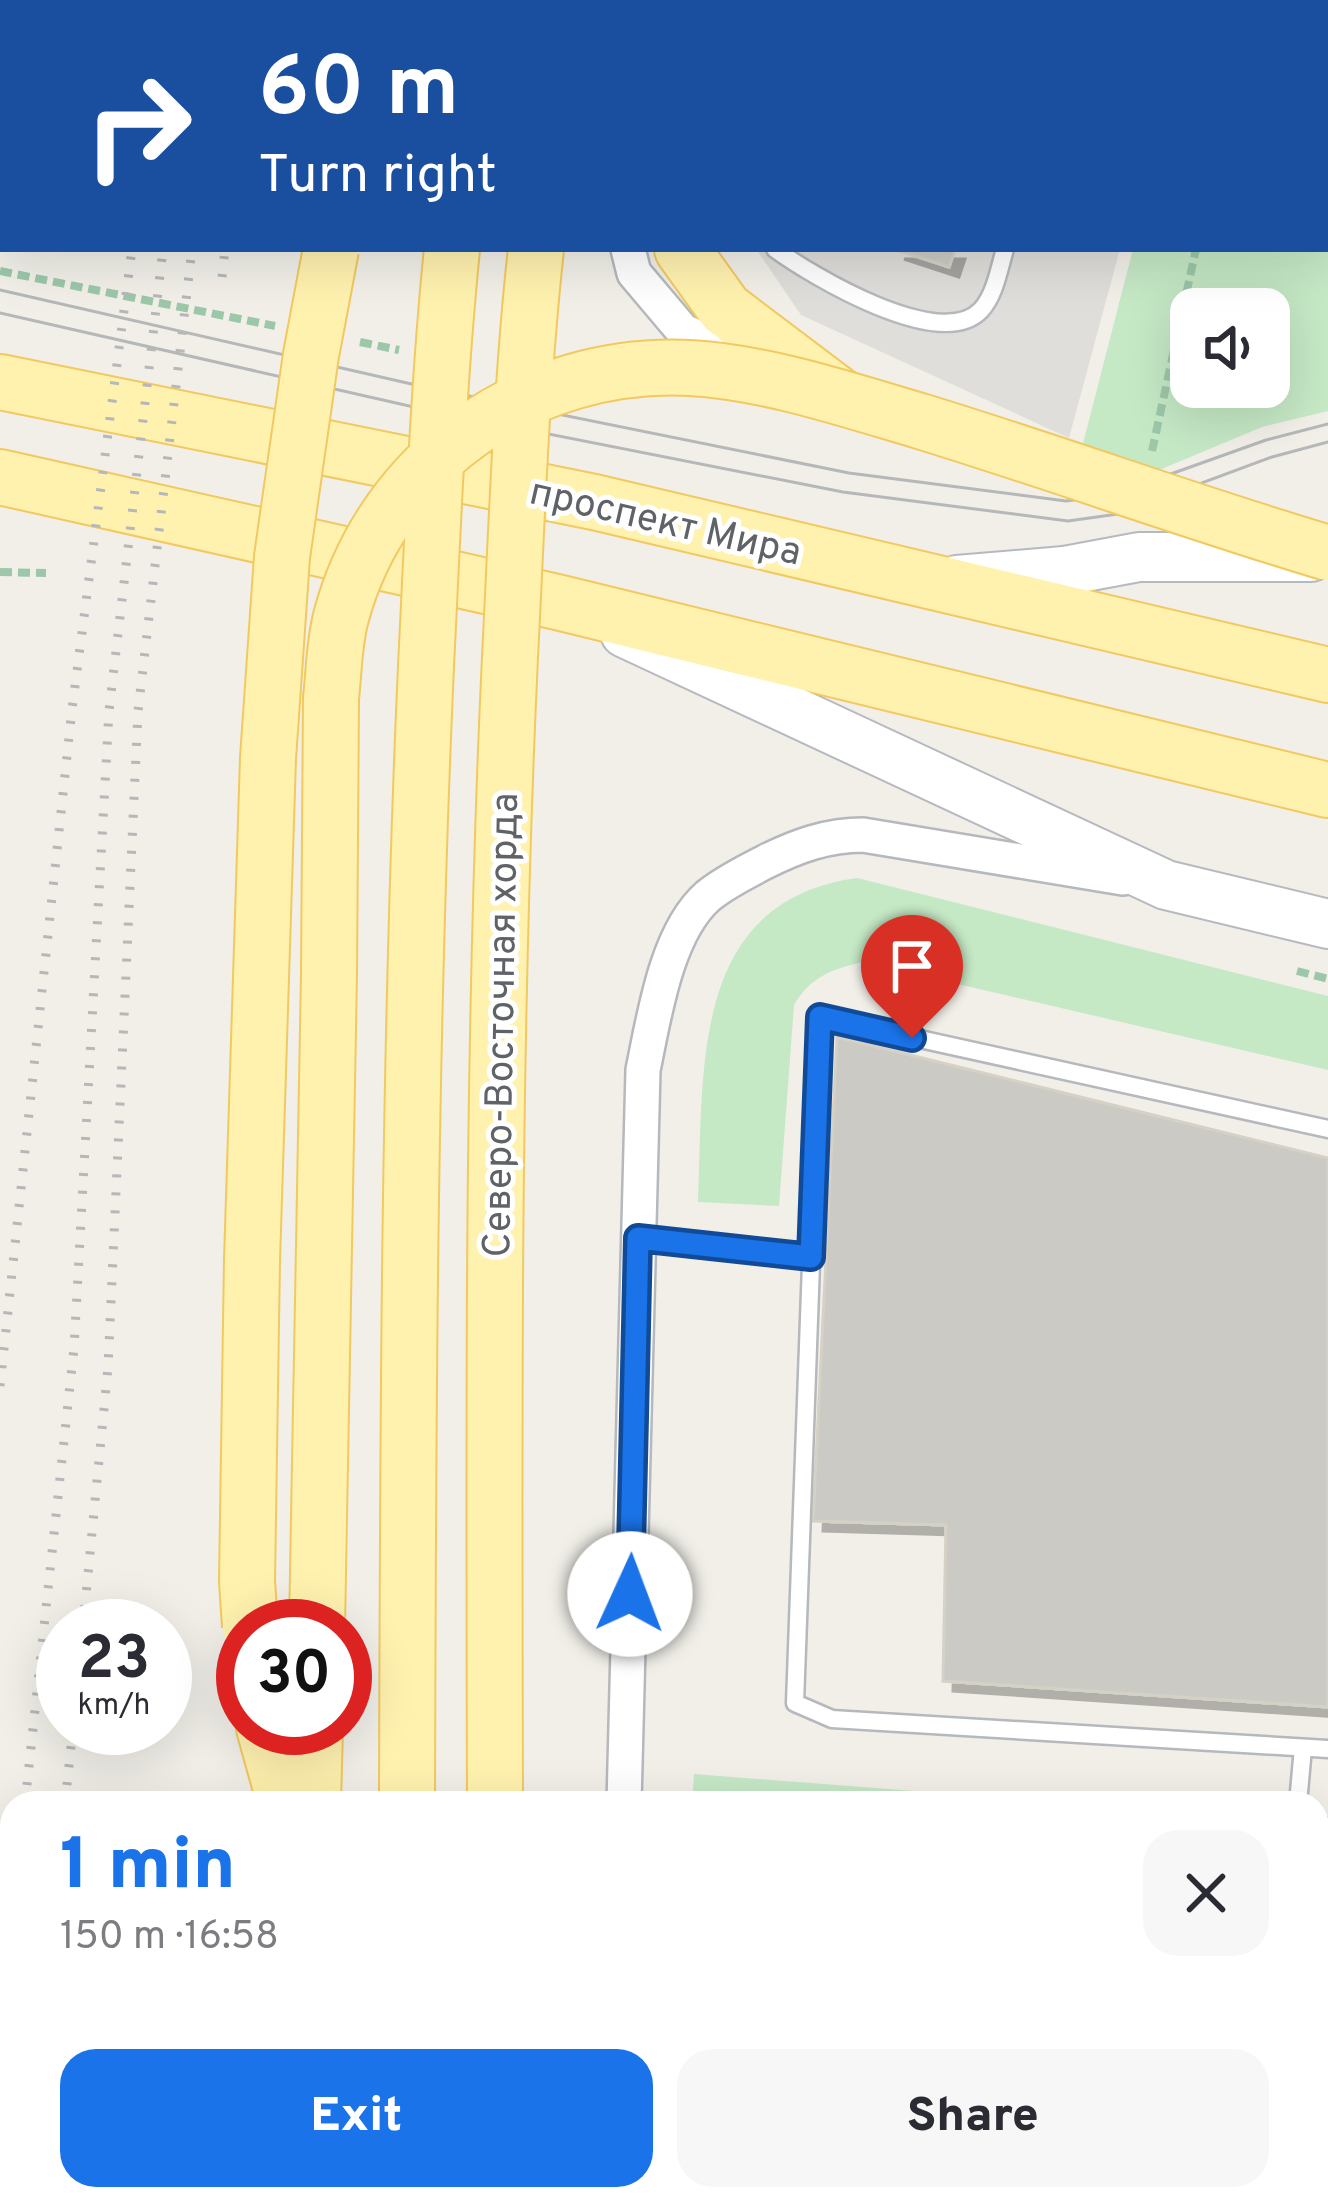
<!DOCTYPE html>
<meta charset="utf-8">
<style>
body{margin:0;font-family:Overpass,sans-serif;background:#f7f7f7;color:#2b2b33;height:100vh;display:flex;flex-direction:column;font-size:45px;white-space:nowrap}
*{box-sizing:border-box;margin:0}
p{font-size:39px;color:#7c7c81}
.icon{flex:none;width:66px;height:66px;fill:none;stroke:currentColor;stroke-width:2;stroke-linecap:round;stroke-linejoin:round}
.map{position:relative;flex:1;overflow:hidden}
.sheet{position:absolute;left:0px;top:1791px;width:1329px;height:420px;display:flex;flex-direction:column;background:#fff;border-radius:36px 36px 0 0;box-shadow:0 12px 48px #0002}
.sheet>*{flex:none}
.top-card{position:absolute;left:0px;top:0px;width:1329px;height:252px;box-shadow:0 12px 48px #0002;background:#1a4fa0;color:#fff;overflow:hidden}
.buttons{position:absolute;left:1170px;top:288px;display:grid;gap:24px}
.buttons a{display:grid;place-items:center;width:120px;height:120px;border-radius:24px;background:#fff;box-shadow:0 12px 48px #0002;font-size:60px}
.speed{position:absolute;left:36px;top:1599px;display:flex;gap:24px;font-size:60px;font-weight:700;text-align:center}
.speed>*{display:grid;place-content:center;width:156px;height:156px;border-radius:50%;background:#fff;box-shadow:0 12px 48px #0002;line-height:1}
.speed small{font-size:30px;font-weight:400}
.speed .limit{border:18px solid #d22;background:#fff;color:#111}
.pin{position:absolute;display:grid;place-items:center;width:102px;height:102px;color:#fff;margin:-123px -51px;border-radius:50% 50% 50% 0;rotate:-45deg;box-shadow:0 0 12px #0007}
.pin .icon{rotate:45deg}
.me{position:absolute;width:132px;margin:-66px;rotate:2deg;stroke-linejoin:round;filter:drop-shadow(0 0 9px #0008)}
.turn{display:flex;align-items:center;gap:42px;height:252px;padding:0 60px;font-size:54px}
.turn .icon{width:156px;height:156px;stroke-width:2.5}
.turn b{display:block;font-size:84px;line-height:102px}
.round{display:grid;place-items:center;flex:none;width:126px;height:126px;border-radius:36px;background:#f7f7f7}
.head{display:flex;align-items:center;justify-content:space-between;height:204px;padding:0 60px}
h1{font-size:72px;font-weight:800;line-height:90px;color:#1a73e8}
.primary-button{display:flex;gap:24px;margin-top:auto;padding:24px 60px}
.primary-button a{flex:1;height:138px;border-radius:36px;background:#1a73e8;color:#fff;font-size:48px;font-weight:800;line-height:138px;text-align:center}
.primary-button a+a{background:#f7f7f7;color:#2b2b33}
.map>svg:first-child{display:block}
.industrial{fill:#e0deda}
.green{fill:#c5e8c5;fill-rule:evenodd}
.building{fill:#cccac5;stroke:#d6d1c6;stroke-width:3;filter:url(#shadow)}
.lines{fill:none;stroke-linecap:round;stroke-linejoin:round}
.service-casing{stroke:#b5b8bc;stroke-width:21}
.minor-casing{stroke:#b5b8bc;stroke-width:38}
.secondary-casing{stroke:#b6babf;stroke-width:52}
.primary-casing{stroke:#f2c960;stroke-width:58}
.path{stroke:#9cc7a9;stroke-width:8;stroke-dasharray:12 6;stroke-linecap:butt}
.service{stroke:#fff;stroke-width:16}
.minor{stroke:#fff;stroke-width:33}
.secondary{stroke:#fff;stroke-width:48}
.primary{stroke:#fff2af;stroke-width:54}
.tram{stroke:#b6b7b8;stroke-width:3}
.rail{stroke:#b6b7b8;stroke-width:9;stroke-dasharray:3 15;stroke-linecap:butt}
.primary-bridge-casing{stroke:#f2c960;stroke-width:58;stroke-linecap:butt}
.primary-bridge{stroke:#fff2af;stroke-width:54}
.route-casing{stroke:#114b97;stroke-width:30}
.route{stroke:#1a73e8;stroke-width:21}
.labels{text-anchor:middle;stroke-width:10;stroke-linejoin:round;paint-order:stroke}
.street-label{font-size:39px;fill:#5f6368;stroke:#fff}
</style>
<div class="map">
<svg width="1328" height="2211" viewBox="0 0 1328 2211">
<defs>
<filter id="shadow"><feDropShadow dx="10" dy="10" stdDeviation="0" flood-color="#0004"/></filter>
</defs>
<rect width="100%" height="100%" fill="#f1efe8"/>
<g class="industrial">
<path d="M675,0H1187L1186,3Z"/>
<path d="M756,249H1120L1069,438L801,315Z"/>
<path d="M714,2199H1212L1211,2211H841L714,2202Z"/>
</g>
<g class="green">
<path d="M1199,0H1328V411L1262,427L1152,473L1077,467L1133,249H1326V3H1198ZM1191,309H1269V387H1191Z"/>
<path d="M857,878L1328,996V1070L863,962C832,969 810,977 794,1005L779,1206L698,1202C704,1073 688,901 857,878Z"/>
<path d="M694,1774L1069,1803H692Z"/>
</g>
<g class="building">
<path d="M893,0H1037L892,3Z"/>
<path d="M894,249H955L949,267Z"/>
<path d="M837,1037L1328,1158V1707L943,1681L946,1525L813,1521Z"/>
</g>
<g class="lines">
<defs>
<g id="service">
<path d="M754,0H771"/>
<path d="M1079,3L1080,0"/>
<path d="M775,249C812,276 941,353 981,310C995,295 999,269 1005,249"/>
<path d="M1328,1129L820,1017L795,1703L832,1719L1328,1749"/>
<path d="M638,1238L811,1257"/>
<path d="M1298,1803L1303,1748"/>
<path d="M1277,2199L1278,2211"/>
<path d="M251,2211V2199"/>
<path d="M1096,2211L1098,2199"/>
</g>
<g id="minor">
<path d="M628,249L634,273L683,331L746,358"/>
<path d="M624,1803L643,1070C654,1017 666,933 708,896C725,882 746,872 765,862C797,846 827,835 863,835L1123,878"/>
<path d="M616,2211V2199"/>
</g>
<g id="secondary">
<path d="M957,580L1064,571L1139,557H1311"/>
<path d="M625,633L1166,885L1328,924"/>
</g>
<g id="primary">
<path d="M387,3L388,0"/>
<path d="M479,3V0"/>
<path d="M564,3V0"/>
<path d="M633,3L634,0"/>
<path d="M682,249L725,309L840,396"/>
<path d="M0,382L594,502L1328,675"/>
<path d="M0,477L557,602L1328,790"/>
<path d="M317,1626L329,974L331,698"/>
<path d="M264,1728L285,1803"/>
<path d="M313,1803L315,1728"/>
<path d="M1317,2174L1328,2171"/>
<path d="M310,2199V2211"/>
<path d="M663,2199L698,2211"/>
<path d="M395,2211V2199"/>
<path d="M483,2211V2199"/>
<path d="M1156,2211L1213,2199"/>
</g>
</defs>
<use href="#service" class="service-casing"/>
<use href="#minor" class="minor-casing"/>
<use href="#secondary" class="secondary-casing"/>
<use href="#primary" class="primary-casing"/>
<g class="path">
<path d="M1252,3L1254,0"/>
<path d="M0,271L275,326"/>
<path d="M360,342L399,350"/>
<path d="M1152,451L1196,249"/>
<path d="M0,572L46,573"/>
<path d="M1297,971L1328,979"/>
<path d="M1317,1972L1328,1811"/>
</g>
<use href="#service" class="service"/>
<use href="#minor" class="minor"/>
<use href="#secondary" class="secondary"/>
<use href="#primary" class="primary"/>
<g class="tram">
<path d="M0,290L429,388L849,473L1066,501L1112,495L1266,440L1328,424"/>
<path d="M0,313L427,410L843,492L1068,521L1118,514L1272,457L1328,442"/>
</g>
<g class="rail">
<path d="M152,3L153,0"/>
<path d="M182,3V0"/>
<path d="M213,3V0"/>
<path d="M271,3V0"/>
<path d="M222,277L225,249"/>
<path d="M0,1386L72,709L132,249"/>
<path d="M83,1626L108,1367L138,711L192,249"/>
<path d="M25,1803L74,1348L109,711L163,249"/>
<path d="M65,1803L73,1728"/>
<path d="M0,2095L12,1927"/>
<path d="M33,2211L34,2199"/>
</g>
<defs>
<g id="primary-bridge">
<path d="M331,698C334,672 334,643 341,617C383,460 530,360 690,368C765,372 849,400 920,421C1057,463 1191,512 1328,553"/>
<path d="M250,1626L247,1581L252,1260L268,758L282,557L311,355L331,249"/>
<path d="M407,1803C408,1424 409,1045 426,666C433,527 438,388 452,249"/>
<path d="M495,1803C494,1421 492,1039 510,657C517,521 521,385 536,249"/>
</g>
</defs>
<use href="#primary-bridge" class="primary-bridge-casing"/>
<use href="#primary-bridge" class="primary-bridge"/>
</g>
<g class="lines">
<defs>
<path id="route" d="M630,1594L638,1238L811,1257L820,1017L912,1038"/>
</defs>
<use href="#route" class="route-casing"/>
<use href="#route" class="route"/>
</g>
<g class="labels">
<g class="street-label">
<text transform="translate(666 520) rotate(13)" y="14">проспект Мира</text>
<text transform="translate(499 1025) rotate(-89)" y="14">Северо-Восточная хорда</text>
</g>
</g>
</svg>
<div class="buttons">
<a><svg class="icon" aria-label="sound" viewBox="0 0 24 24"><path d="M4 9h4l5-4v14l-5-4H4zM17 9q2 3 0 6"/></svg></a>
</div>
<div class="speed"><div>23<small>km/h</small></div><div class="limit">30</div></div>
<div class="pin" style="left:912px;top:1038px;background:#d93025"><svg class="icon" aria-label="arrive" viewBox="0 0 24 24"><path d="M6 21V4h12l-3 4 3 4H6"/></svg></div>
<svg class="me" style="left:630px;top:1594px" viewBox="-20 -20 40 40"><circle r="19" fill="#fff"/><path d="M0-13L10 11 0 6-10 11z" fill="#1a73e8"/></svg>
<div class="top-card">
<div class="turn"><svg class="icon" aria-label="right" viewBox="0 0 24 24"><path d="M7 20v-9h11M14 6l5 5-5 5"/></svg><div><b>60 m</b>Turn right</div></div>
</div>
<section class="sheet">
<div class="head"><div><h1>1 min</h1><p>150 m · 16:58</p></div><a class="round"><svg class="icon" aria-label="close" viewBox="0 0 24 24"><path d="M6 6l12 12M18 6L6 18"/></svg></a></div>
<div class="primary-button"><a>Exit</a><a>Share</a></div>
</section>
</div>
